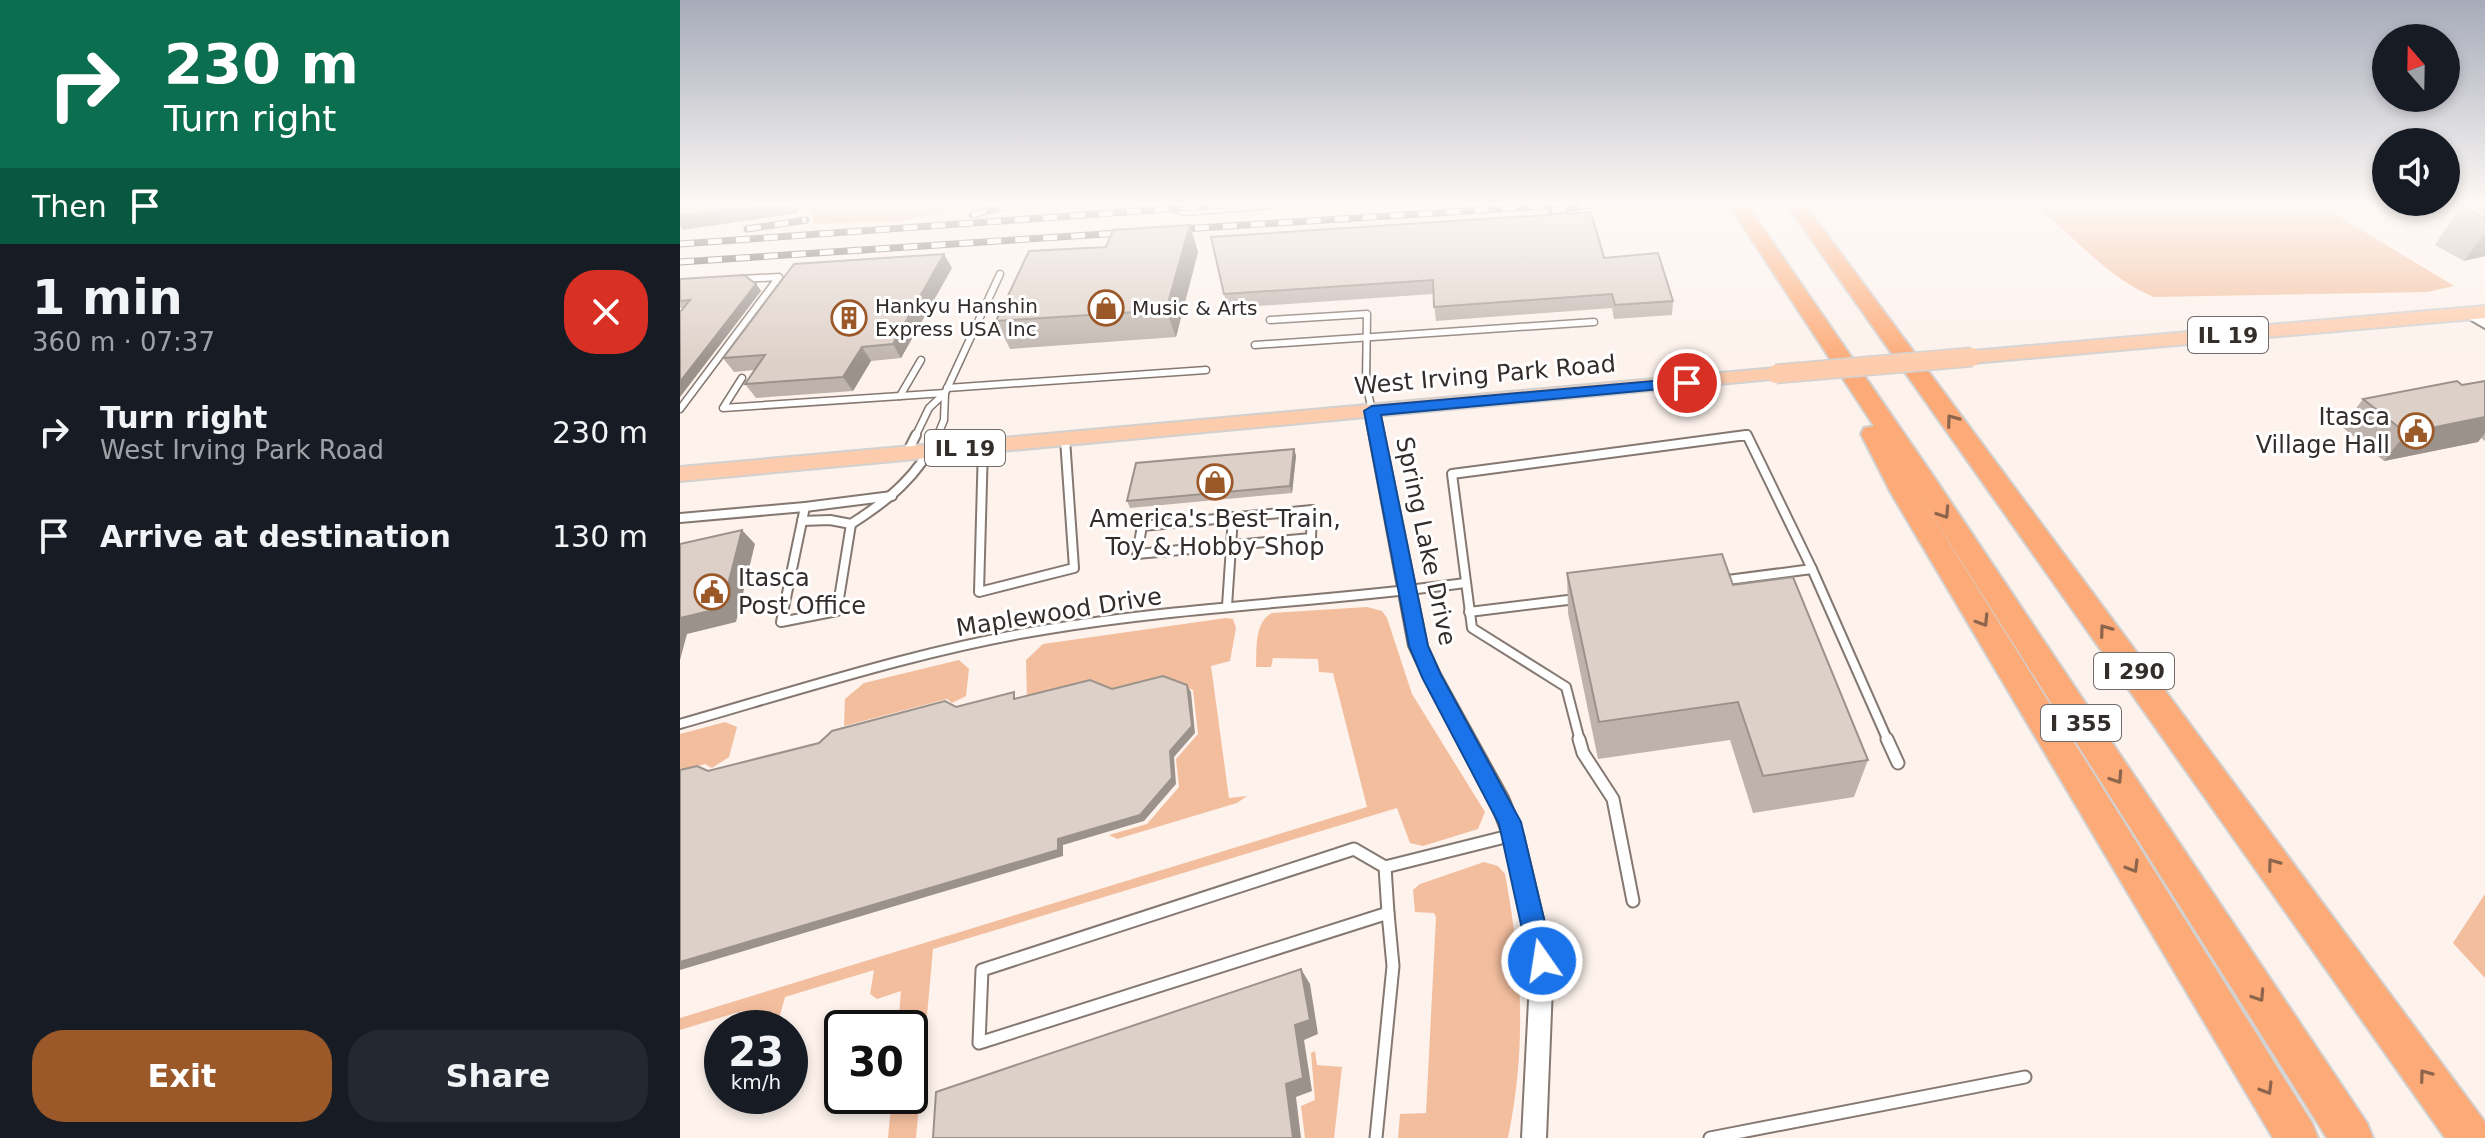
<!DOCTYPE html>
<meta charset="utf-8">
<style>
body{margin:0;font-family:"DejaVu Sans",sans-serif;background:#242831;color:#f1f3f6;height:100vh;display:flex;flex-direction:column;font-size:30px;white-space:nowrap}
*{box-sizing:border-box;margin:0}
p{font-size:26px;color:#9ea1a6}
.icon{flex:none;width:44px;height:44px;fill:none;stroke:currentColor;stroke-width:2;stroke-linecap:round;stroke-linejoin:round}
.map{position:relative;flex:1;overflow:hidden}
.side{display:flex;flex-direction:column;background:#171b24;width:680px}
.side>*{flex:none}
.top-card{background:#0b6e4f;color:#fff;overflow:hidden}
.needle{width:52px;rotate:340deg}
.fabs{position:absolute;left:1692px;top:24px;display:grid;gap:16px}
.fabs a{display:grid;place-items:center;width:88px;height:88px;border-radius:50%;background:#171b24;box-shadow:0 4px 12px #0003;font-size:40px}
.speed{position:absolute;left:24px;top:1010px;display:flex;gap:16px;font-size:40px;font-weight:700;text-align:center}
.speed>*{display:grid;place-content:center;width:104px;height:104px;border-radius:50%;background:#171b24;box-shadow:0 4px 12px #0003;line-height:1}
.speed small{font-size:20px;font-weight:400}
.speed .limit{border:4px solid #111;border-radius:12px;background:#fff;color:#111}
.pin{position:absolute;display:grid;place-items:center;width:68px;height:68px;color:#fff;margin:-34px;border:4px solid #fff;border-radius:50%;box-shadow:0 2px 8px #0007}
.me{position:absolute;width:88px;margin:-44px;rotate:347deg;stroke-linejoin:round;filter:drop-shadow(0 0 6px #0008)}
.turn{display:flex;align-items:center;gap:28px;height:168px;padding:0 32px;font-size:36px}
.turn .icon{width:104px;height:104px;stroke-width:2.5}
.turn b{display:block;font-size:56px;line-height:68px}
.then{display:flex;align-items:center;height:76px;padding:0 32px;background:#0003;gap:16px;font-size:30px}
.round{display:grid;place-items:center;flex:none;width:84px;height:84px;border-radius:32px;background:#242831}
.summary{display:flex;align-items:center;justify-content:space-between;height:136px;padding:0 32px}
h1{font-size:48px;font-weight:700;line-height:60px}
.action{display:flex;gap:16px;margin-top:auto;padding:16px 32px}
.action a{flex:1;height:92px;border-radius:32px;background:#9b5829;color:#fff;font-size:32px;font-weight:700;line-height:92px;text-align:center}
.action a+a{background:#242831;color:#f1f3f6}
ul{padding:0;list-style:none}
li{display:flex;align-items:center;gap:24px;height:104px;padding:0 32px}
li div{flex:1}
li b{display:block;font-size:30px}
li em{font-style:normal}
main{display:flex;flex:1;min-height:0}
.map>svg:first-child{display:block}
.green{fill:#f3be9e}
.lines{fill:none;stroke-linecap:round;stroke-linejoin:round}
.service-far2-casing{stroke:#847871;stroke-width:9}
.service-far1-casing{stroke:#847871;stroke-width:12}
.service-casing{stroke:#847871;stroke-width:15}
.minor-casing{stroke:#847871;stroke-width:4}
.primary-casing{stroke:#d2d1d0;stroke-width:4}
.motorway-casing{stroke:#d2d1d0;stroke-width:4}
.service-far2{stroke:#fff;stroke-width:6}
.service-far1{stroke:#fff;stroke-width:8}
.service{stroke:#fff;stroke-width:11}
.minor{fill:#fff;fill-rule:evenodd}
.primary{fill:#fdccad;fill-rule:evenodd}
.motorway{fill:#fcaa77;fill-rule:evenodd}
.rail-casing{stroke:#645d5a;stroke-width:7}
.rail{stroke:#fff;stroke-width:5;stroke-dasharray:14;stroke-linecap:butt}
.primary-bridge-casing{stroke:#d2d1d0;stroke-width:21;stroke-linecap:butt}
.primary-bridge{stroke:#fdccad;stroke-width:18}
.wall{fill:#beb3ac}
.shaded-wall{fill:#9b928c}
.building{fill:#ddd0c8;stroke:#9b928c;stroke-width:2}
.oneway{stroke:#8d654d}
.route{fill:#1a73e8;stroke:#114b97;stroke-width:2}
.labels{text-anchor:middle;stroke-width:6;stroke-linejoin:round;paint-order:stroke}
.far-poi-label{font-size:20px;fill:#332d2b;stroke:#fff;text-anchor:start}
.shield{fill:#fff;stroke:#706c6b;stroke-width:2}
.shield-label{font-size:22px;font-weight:bold;fill:#332d2b}
.street-label{font-size:24px;fill:#332d2b;stroke:#fff}
.poi-label{font-size:24px;fill:#332d2b;stroke:#fff;text-anchor:end}
</style>
<main>
<section class="side">
<div class="top-card">
<div class="turn"><svg class="icon" aria-label="right" viewBox="0 0 24 24"><path d="M7 20v-9h11M14 6l5 5-5 5"/></svg><div><b>230 m</b>Turn right</div></div>
<div class="then">Then<svg class="icon" aria-label="arrive" viewBox="0 0 24 24"><path d="M6 21V4h12l-3 4 3 4H6"/></svg></div>
</div>
<div class="summary"><div><h1>1 min</h1><p>360 m · 07:37</p></div><a class="round" style="background:#d93025;color:#fff"><svg class="icon" aria-label="close" viewBox="0 0 24 24"><path d="M6 6l12 12M18 6L6 18"/></svg></a></div>
<ul>
<li><svg class="icon" aria-label="right" viewBox="0 0 24 24"><path d="M7 20v-9h11M14 6l5 5-5 5"/></svg><div><b>Turn right</b><p>West Irving Park Road</p></div><em>230 m</em></li>
<li><svg class="icon" aria-label="arrive" viewBox="0 0 24 24"><path d="M6 21V4h12l-3 4 3 4H6"/></svg><div><b>Arrive at destination</b></div><em>130 m</em></li>
</ul>
<div class="action"><a>Exit</a><a>Share</a></div>
</section>
<div class="map">
<svg width="1805" height="1138" viewBox="0 0 1805 1138">
<rect width="100%" height="100%" fill="#fdf2ec"/>
<g class="green">
<path d="M132,205H305L220,221L133,224Z"/>
<path d="M1359,205H1640L1774,286L1747,292L1474,297C1433,281 1399,242 1365,214Z"/>
<path d="M687,607L702,611L707,618L732,694L805,812L798,829L743,846L730,843L717,808L253,949L236,1138H208L212,1096H230V1028H218L221,991L197,999L190,994L194,970L105,997L100,1015L85,1026L64,1027L62,1011L0,1030V1018L687,807L653,673L639,672L638,659L593,658L591,667H576C577,649 574,622 592,613Z"/>
<path d="M546,618L553,619L556,628L550,661L531,666L549,798L567,796L557,803L437,839L429,835L467,824L499,787L496,759L518,734L513,690L487,679L437,693L347,701L346,660L363,644Z"/>
<path d="M279,660L289,669L286,696L272,703L267,699L164,726L165,699L184,683Z"/>
<path d="M45,722L57,727L49,757L32,768L25,764L0,771V734Z"/>
<path d="M804,862L818,866L825,874C842,967 847,1045 828,1138H718L720,1114L746,1113L756,917L754,913L735,912L733,890L740,884Z"/>
<path d="M1805,894V978L1773,943Z"/>
<path d="M635,1051L637,1065L662,1067L654,1138H625L621,1106L635,1100L631,1053Z"/>
</g>
<g class="lines">
<defs>
<g id="service-far2">
<path d="M483,205L505,212L593,205"/>
<path d="M590,320L687,314L686,383L692,411"/>
<path d="M575,345L914,322"/>
<path d="M62,378L43,408L265,393"/>
<path d="M267,388L526,370"/>
<path d="M220,396L241,360"/>
<path d="M0,409L99,277L61,279"/>
<path d="M235,437L249,408L265,393L320,274"/>
<path d="M257,437L264,420L265,393"/>
<path d="M1051,437H1068"/>
</g>
<g id="service-far1">
<path d="M1067,435L1132,569"/>
<path d="M303,446L299,592L394,568L385,439"/>
<path d="M227,453L236,435"/>
<path d="M125,507L212,496"/>
<path d="M632,510L631,538L457,554L462,526Z"/>
<path d="M0,518L125,507L101,622L157,611L171,524"/>
<path d="M122,521L150,520L171,524C209,500 238,476 258,435"/>
<path d="M1040,581L1132,569L1208,741"/>
<path d="M547,606L553,517"/>
<path d="M789,612L896,599"/>
<path d="M0,724C122,689 244,649 369,629C507,606 647,602 785,583"/>
<path d="M900,741L886,687L792,628L772,474L1066,435"/>
</g>
<g id="service">
<path d="M899,739L903,753L933,799L953,901"/>
<path d="M1207,739L1218,763"/>
<path d="M674,849L705,867L708,913L299,1043L302,970Z"/>
<path d="M705,867L833,835"/>
<path d="M696,1138L713,966L708,913"/>
<path d="M1030,1138L1345,1077"/>
</g>
<g id="minor">
<path d="M1790,310L1805,318V328L1786,317V311Z"/>
<path d="M692,407L699,411L747,646L760,674L828,797L843,835L873,961L866,1138H842L851,961L823,835L812,806L746,682L729,646L685,411Z"/>
</g>
<g id="primary">
<path d="M1805,306V318L1292,363L1282,357L1292,351Z"/>
<path d="M1096,368L1106,374L1103,378L0,481V467Z"/>
</g>
<g id="motorway">
<path d="M1049,205H1067L1256,480L1687,1123L1693,1138H1647L1231,482L1632,1123L1638,1138H1593L1211,493L1181,434L1184,428L1194,426Z"/>
<path d="M1107,205H1125L1805,1122V1138H1765Z"/>
</g>
</defs>
<use href="#service-far2" class="service-far2-casing"/>
<use href="#service-far1" class="service-far1-casing"/>
<use href="#service" class="service-casing"/>
<use href="#minor" class="minor-casing"/>
<use href="#primary" class="primary-casing"/>
<use href="#motorway" class="motorway-casing"/>
<use href="#service-far2" class="service-far2"/>
<use href="#service-far1" class="service-far1"/>
<use href="#service" class="service"/>
<use href="#minor" class="minor"/>
<use href="#primary" class="primary"/>
<use href="#motorway" class="motorway"/>
<defs>
<g id="rail">
<path d="M872,211L911,205"/>
<path d="M292,215L333,205"/>
<path d="M67,229L126,220"/>
<path d="M487,230L881,205"/>
<path d="M0,244L543,205"/>
<path d="M0,262L455,232"/>
</g>
</defs>
<use href="#rail" class="rail-casing"/>
<use href="#rail" class="rail"/>
<defs>
<path id="primary-bridge" d="M1096,374L1292,357"/>
</defs>
<use href="#primary-bridge" class="primary-bridge-casing"/>
<use href="#primary-bridge" class="primary-bridge"/>
</g>
<g class="wall">
<path d="M1805,205V256L1784,261L1755,245L1781,206Z"/>
<path d="M518,252L496,337L330,349L316,321Z"/>
<path d="M924,258L993,301L992,315L934,319L932,308L756,321L753,294L548,308L544,294Z"/>
<path d="M272,268L221,358L191,361L173,391L76,398L65,384L74,370L54,372L43,358Z"/>
<path d="M0,279L76,284L81,291L0,397V312L3,308H0Z"/>
<path d="M1805,381V441L1801,438L1798,442L1704,461L1662,427L1683,399Z"/>
<path d="M614,449L616,456L612,493L450,508L447,501Z"/>
<path d="M887,573L1053,585L1188,760L1174,797L1073,813L1050,740L918,759L888,613Z"/>
</g>
<g class="shaded-wall">
<path d="M74,205H120L117,213L3,230L0,226V216Z"/>
<path d="M510,225L518,252L496,337L486,310Z"/>
<path d="M1805,233V256L1784,261Z"/>
<path d="M264,254L272,268L221,358L213,344Z"/>
<path d="M76,284L81,291L0,397V382Z"/>
<path d="M182,347L191,361L173,391L163,377Z"/>
<path d="M1805,417V433L1798,442L1704,461L1726,433Z"/>
<path d="M614,449L616,456L612,493L610,486Z"/>
<path d="M62,530L75,544L56,622L7,634L0,660V618Z"/>
<path d="M507,685L511,692L515,733L494,757L496,784L464,821L383,845V856L0,970V962L378,839L490,751Z"/>
<path d="M621,969L630,984L638,1034L624,1040L632,1091L616,1097L621,1138H613L606,1084Z"/>
</g>
<g class="building">
<path d="M0,205H74L0,216Z"/>
<path d="M1788,205H1805V219L1781,206Z"/>
<path d="M911,212L924,258L978,253L993,301L935,305L932,294L754,307L753,280L544,294L531,237Z"/>
<path d="M510,225L486,310L316,321L349,251L426,247L433,230Z"/>
<path d="M264,254L213,344L182,347L163,377L65,384L85,355L43,358L114,264Z"/>
<path d="M64,275L76,284L0,382V312L10,300L0,301V279Z"/>
<path d="M1777,381L1782,385L1805,381V417L1726,433L1683,399Z"/>
<path d="M614,449L610,486L447,501L456,463Z"/>
<path d="M62,530L42,608L0,618V544Z"/>
<path d="M1042,554L1053,585L1113,577L1188,760L1083,776L1058,702L919,722L887,573Z"/>
<path d="M483,676L507,685L512,726L490,751L492,778L460,815L378,839V850L0,962V770L17,766L28,771L139,743L152,731L265,701L276,707L334,692V699L410,680L432,689Z"/>
<path d="M621,969L630,1020L615,1025L623,1078L606,1084L613,1138H253L256,1092Z"/>
</g>
<defs><path id="oneway-chevron" d="M-2-3.5L2.5 0L-2 3.5" fill="none" stroke-width="1.6" stroke-linecap="round" stroke-linejoin="round" transform="scale(2)"/></defs>
<g class="oneway">
<use href="#oneway-chevron" transform="translate(1272 420) rotate(-126)"/>
<use href="#oneway-chevron" transform="translate(1264 513) rotate(57)"/>
<use href="#oneway-chevron" transform="translate(1303 621) rotate(58)"/>
<use href="#oneway-chevron" transform="translate(1425 630) rotate(-126)"/>
<use href="#oneway-chevron" transform="translate(1437 778) rotate(57)"/>
<use href="#oneway-chevron" transform="translate(1593 864) rotate(-126)"/>
<use href="#oneway-chevron" transform="translate(1453 867) rotate(59)"/>
<use href="#oneway-chevron" transform="translate(1579 996) rotate(57)"/>
<use href="#oneway-chevron" transform="translate(1745 1075) rotate(-126)"/>
<use href="#oneway-chevron" transform="translate(1587 1089) rotate(59)"/>
</g>
<linearGradient id="sky" x2="0" y2="1"><stop stop-color="#a6abb9"/><stop offset="0.56" stop-color="#fef9f6"/><stop offset="1" stop-color="#fef9f6" stop-opacity="0"/></linearGradient>
<rect width="1805" height="364" fill="url(#sky)"/>
<path class="route" d="M1007,378L1014,383L1012,386L701,415L748,646L761,675L841,822L874,961L870,970L862,973L853,970L849,961L819,824L742,677L729,646L684,411L692,406Z"/>
<defs>
<symbol id="shop-ring" viewBox="-11 -11 22 22"><circle r="9.5" fill="#fff" stroke="#9b5829" stroke-width="1.5"/><path d="M-5-2.5h2.3a2.7 3.5 0 0 1 5.4 0H5L5.5 6h-11ZM-1.5-2.5h3a1.5 2.3 0 0 0-3 0Z" fill="#9b5829"/></symbol>
<symbol id="building-ring" viewBox="-11 -11 22 22"><circle r="9.5" fill="#fff" stroke="#9b5829" stroke-width="1.5"/><path d="M-4-6H4V6H1V3H-1V6H-4ZM-2.5-4.3h1.7v1.8h-1.7ZM.8-4.3h1.7v1.8H.8ZM-2.5-1h1.7V.8h-1.7ZM.8-1h1.7V.8H.8Z" fill="#9b5829"/></symbol>
<symbol id="civic-ring" viewBox="-11 -11 22 22"><circle r="9.5" fill="#fff" stroke="#9b5829" stroke-width="1.5"/><path d="M-.6-6.5H3V-4.5H.6V-3L4-1V1h2V6H-6V1h2V-1L-.6-3ZM-1.2 2.5V6h2.4V2.5Z" fill="#9b5829"/></symbol>
</defs>
<g fill-rule="evenodd">
<use href="#shop-ring" x="406" y="288" width="40" height="40"/>
<use href="#building-ring" x="149" y="298" width="40" height="40"/>
<use href="#civic-ring" x="1716" y="411" width="40" height="40"/>
<use href="#shop-ring" x="515" y="462" width="40" height="40"/>
<use href="#civic-ring" x="12" y="572" width="40" height="40"/>
</g>
<g class="labels">
<g class="far-poi-label">
<text x="195" y="313">Hankyu Hanshin<tspan x="195" dy="23">Express USA Inc</tspan></text>
<text x="452" y="315">Music &amp; Arts</text>
</g>
<g class="shield">
<rect x="1508" y="317" width="80" height="36" rx="6"/>
<rect x="245" y="430" width="80" height="36" rx="6"/>
<rect x="1414" y="653" width="80" height="36" rx="6"/>
<rect x="1361" y="705" width="80" height="36" rx="6"/>
</g>
<g class="shield-label">
<text x="1548" y="343">IL 19</text>
<text x="285" y="456">IL 19</text>
<text x="1454" y="679">I 290</text>
<text x="1401" y="731">I 355</text>
</g>
<g class="street-label">
<text transform="translate(805 375) rotate(-5)" y="8">West Irving Park Road</text>
<text transform="translate(746 541) rotate(78)" y="8">Spring Lake Drive</text>
<text transform="translate(379 612) rotate(-9)" y="8">Maplewood Drive</text>
</g>
<g class="poi-label">
<text x="1710" y="425">Itasca<tspan x="1710" dy="28">Village Hall</tspan></text>
<text x="535" y="527" text-anchor="middle">America's Best Train,<tspan x="535" dy="28">Toy &amp; Hobby Shop</tspan></text>
<text x="58" y="586" text-anchor="start">Itasca<tspan x="58" dy="28">Post Office</tspan></text>
</g>
</g>
</svg>
<div class="fabs">
<a><svg class="needle" viewBox="-14 -14 28 28"><path d="M0-13l5 13h-10z" fill="#e53935"/><path d="M0 13l5-13h-10z" fill="#9ea1a6"/></svg></a>
<a><svg class="icon" aria-label="sound" viewBox="0 0 24 24"><path d="M4 9h4l5-4v14l-5-4H4zM17 9q2 3 0 6"/></svg></a>
</div>
<div class="speed"><div>23<small>km/h</small></div><div class="limit">30</div></div>
<div class="pin" style="left:1007px;top:383px;background:#d93025"><svg class="icon" aria-label="arrive" viewBox="0 0 24 24"><path d="M6 21V4h12l-3 4 3 4H6"/></svg></div>
<svg class="me" style="left:862px;top:961px" viewBox="-20 -20 40 40"><circle r="17" fill="#1a73e8" stroke="#fff" stroke-width="3"/><path d="M0-11L8 9 0 5-8 9z" fill="#fff"/></svg>
</div>
</main>
